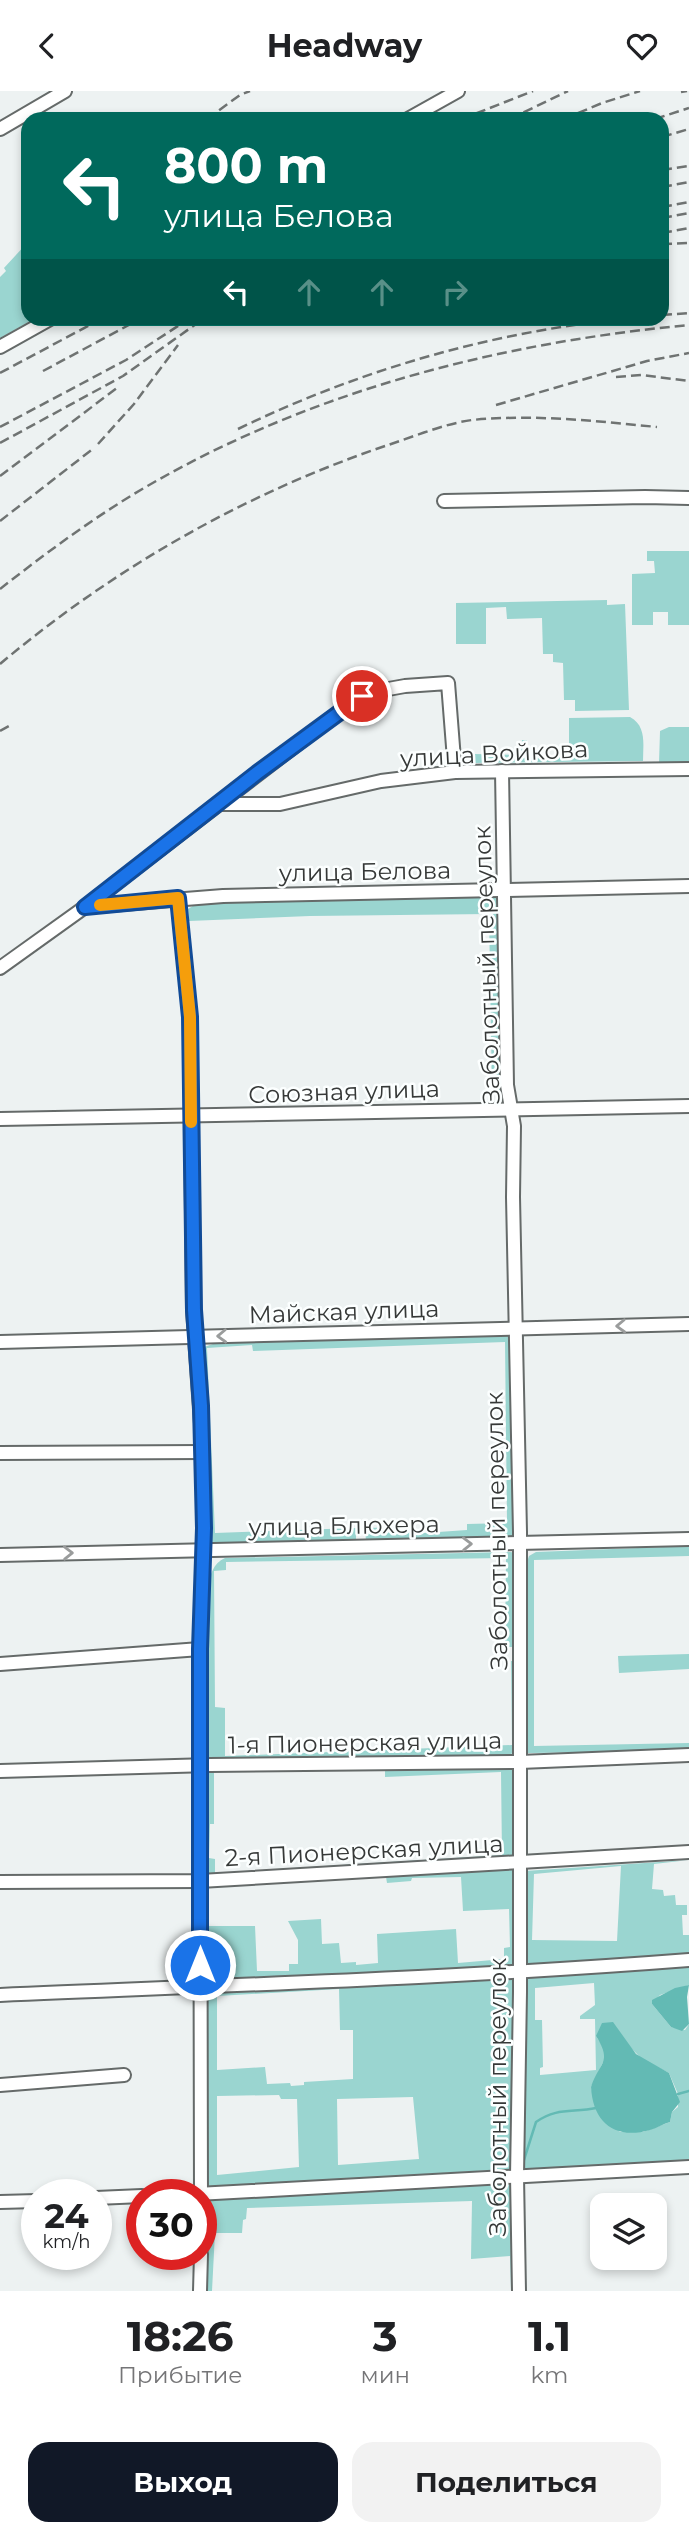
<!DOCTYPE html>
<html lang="ru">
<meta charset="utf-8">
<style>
body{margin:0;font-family:Montserrat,sans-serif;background:#f2f2f2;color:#202124;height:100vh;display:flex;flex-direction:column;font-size:26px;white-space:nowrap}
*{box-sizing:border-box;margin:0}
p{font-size:23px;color:#757577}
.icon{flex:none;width:38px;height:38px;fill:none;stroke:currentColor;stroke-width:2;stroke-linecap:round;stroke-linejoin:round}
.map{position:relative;height:2200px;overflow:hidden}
.panel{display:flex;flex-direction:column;background:#fff;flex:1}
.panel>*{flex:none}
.top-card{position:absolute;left:21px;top:21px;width:648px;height:214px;border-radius:21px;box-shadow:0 4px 10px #0003;background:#00695c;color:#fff;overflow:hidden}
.controls{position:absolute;left:590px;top:2102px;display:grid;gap:14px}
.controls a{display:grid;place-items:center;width:77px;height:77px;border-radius:14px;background:#fff;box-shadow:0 4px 10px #0003;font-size:35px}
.speed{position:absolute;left:21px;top:2088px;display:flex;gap:14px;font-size:35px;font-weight:700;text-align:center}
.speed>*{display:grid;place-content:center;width:91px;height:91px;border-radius:50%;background:#fff;box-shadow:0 4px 10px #0003;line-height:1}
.speed small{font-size:18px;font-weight:400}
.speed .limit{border:10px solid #d22;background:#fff;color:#111}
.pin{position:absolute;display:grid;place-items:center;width:60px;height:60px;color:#fff;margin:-30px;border:4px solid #fff;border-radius:50%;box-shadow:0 2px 7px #0007}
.me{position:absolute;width:77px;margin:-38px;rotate:0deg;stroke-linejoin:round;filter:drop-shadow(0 0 5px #0008)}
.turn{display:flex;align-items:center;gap:24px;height:147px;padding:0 28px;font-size:32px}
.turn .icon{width:91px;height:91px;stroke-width:2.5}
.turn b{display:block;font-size:49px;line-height:60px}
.lanes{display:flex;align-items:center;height:66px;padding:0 28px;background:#0003;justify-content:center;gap:35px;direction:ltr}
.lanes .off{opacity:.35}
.eta{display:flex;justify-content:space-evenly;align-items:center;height:119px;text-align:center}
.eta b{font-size:42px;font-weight:700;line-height:49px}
.button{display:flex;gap:14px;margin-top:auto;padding:14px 28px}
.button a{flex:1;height:80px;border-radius:21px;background:#111827;color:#fff;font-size:28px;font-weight:700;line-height:80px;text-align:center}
.button a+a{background:#f2f2f2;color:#202124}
header{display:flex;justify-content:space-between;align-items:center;height:91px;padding:0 28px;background:#fff;font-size:32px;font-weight:700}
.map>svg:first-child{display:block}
.green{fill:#9ad5d0;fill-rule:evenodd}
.water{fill:#63bab4}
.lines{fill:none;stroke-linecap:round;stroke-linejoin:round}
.stream{stroke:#63bab4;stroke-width:2.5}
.minor-casing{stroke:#656a69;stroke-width:16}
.minor{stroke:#fff;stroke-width:12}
.rail{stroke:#6f7372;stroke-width:2.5;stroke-dasharray:10 5;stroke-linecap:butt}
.oneway{stroke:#9a9c9c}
.route-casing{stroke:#114b97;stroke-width:18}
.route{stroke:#1a73e8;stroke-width:12}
.slow{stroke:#f59e0b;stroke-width:12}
.labels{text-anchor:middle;stroke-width:5;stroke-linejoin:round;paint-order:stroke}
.street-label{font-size:24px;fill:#363938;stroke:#fcffff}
</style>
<header><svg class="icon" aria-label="back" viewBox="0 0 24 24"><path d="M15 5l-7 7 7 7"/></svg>Headway<svg class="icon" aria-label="heart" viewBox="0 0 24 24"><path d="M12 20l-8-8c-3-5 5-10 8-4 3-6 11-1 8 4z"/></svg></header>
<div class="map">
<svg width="689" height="2200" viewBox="0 0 689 2200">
<rect width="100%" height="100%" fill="#edf2f2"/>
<g class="green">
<path d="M27,152L28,228H34L0,247V186L6,180L4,177Z"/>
<path d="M647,460H689V534H668V521H653V534H632V483L655,482L654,470H647Z"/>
<path d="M607,509V514L625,513L629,619L575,620V609H564L563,572L553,571V563H543L542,527L507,528L506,516L486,517V553H456V512Z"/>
<path d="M630,626C647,635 643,654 643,670L474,672L473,663L521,664L522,649H527V664H569V627Z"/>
<path d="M689,636V672H659L660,640L669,636Z"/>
<path d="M489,805L497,807L501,814L502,1001L492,1002L489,823L310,825L189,830L188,818L196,813Z"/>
<path d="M512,1244L515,1446L366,1450L365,1437L410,1436V1443L467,1439V1433L507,1432L505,1251L253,1260L252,1254L207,1257L215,1442L356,1437V1450L213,1452L211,1449L201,1263L204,1256L213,1253L256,1251Z"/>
<path d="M689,1455V1465L534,1469V1655L689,1652V1660L528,1662L527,1471L529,1465L536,1461Z"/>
<path d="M510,1461L517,1462L516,1556H505L506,1467L226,1471V1479L214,1480L215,1616L225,1617V1665L512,1654L511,1570H516L514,1662L503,1665L207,1671L208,1496C210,1484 213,1472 225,1467Z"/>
<path d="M689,1563V1578L619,1582L618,1565Z"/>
<path d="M515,1677L516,1770L206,1784L207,1681H214V1733H210L209,1767L215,1768V1782L502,1764L501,1681L385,1686V1680Z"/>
<path d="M689,1769L654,1773L652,1798L663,1799L664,1805L675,1804L676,1814H687V1824H682L683,1844H689V1894L660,1904L652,1913L671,1936L685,1939L689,1933V2071L522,2079L525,1780ZM621,1775L617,1850L532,1849L534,1783ZM594,1892L595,1914L580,1925V1928H595L596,1979L540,1984V1977L543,1976L542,1929H535V1897ZM596,1945L631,1957L642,1968L669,1982L678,2003V2016L672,2021L670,2031L643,2041H620L596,2017L591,1996L605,1967L604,1958Z"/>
<path d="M515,1778L516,1877L209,1891L208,1887L206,1793ZM386,1786L387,1792L411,1790L412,1787L461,1786L463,1820L509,1818L510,1856L504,1857V1868L458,1872L456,1838L377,1843L378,1872L356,1874V1871L341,1872L339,1852L322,1853L321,1828L288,1830L298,1849V1873H289V1880H257L255,1835H209V1796Z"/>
<path d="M515,1887L512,2078L208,2096L207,1900ZM339,1898L340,1939H353V1988L304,1991V1994L291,1995L290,1992L267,1993L265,1976L217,1979V1905ZM279,2004L281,2008H297L299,2076L217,2084V2005ZM413,2006L419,2068L338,2074L337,2008Z"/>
<path d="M513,2090L518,2200H511L510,2165L471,2168L472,2110L247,2117L246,2128L243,2129L242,2142H215L212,2200H206L207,2109L366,2097Z"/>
</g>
<g class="water">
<path d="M689,1894L687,1906L689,1933L682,1940L671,1936L652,1913V1909L675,1897Z"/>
<path d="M613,1931L636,1963L669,1982L680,2011L672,2021L670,2031C663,2033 657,2037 650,2039C615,2049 593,2032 591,1996C599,1971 613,1972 596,1945L602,1932Z"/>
</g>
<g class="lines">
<g class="stream">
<path d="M678,2003L689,2000"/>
<path d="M523,2072L536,2031C557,2016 573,2022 596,2017"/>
</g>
<defs>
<g id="minor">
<path d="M408,28L458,0"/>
<path d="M0,38L65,0"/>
<path d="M0,256L50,228"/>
<path d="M444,410L645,406L689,407"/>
<path d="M502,680L507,994L514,1035L513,1106L520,1441V1901L517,2085L519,2200"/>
<path d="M219,713H280L381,690L455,681L689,678"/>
<path d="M178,807L190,926L193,1219L203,1361L204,1437L200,1558L201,2112"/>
<path d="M85,816L223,805L689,795"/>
<path d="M0,877L85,816L351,612L366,602L405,595L448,592L455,681"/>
<path d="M0,1028L689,1015"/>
<path d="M0,1251L689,1233"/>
<path d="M0,1362L203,1361"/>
<path d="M0,1464L689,1448"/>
<path d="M0,1573L200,1558"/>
<path d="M0,1680L210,1674L520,1671L689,1664"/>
<path d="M0,1791L200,1790L689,1761"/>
<path d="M0,1904C230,1894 460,1887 689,1869"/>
<path d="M0,1994L124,1984"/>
<path d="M179,2104L689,2076"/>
<path d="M96,2107L142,2105"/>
<path d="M0,2111L37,2110"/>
<path d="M200,2200L201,2163"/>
</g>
</defs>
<use href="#minor" class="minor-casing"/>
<use href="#minor" class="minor"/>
<g class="rail">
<path d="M681,1L687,0"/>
<path d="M207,28L240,4L250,0"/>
<path d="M462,28L533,0"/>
<path d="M510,28L568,0"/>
<path d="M564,28L602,12L640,0"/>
<path d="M655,28L689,17"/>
<path d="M662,46L689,38"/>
<path d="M662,79L689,75"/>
<path d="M662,96L689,91"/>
<path d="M662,116L689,111"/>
<path d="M662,127L689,122"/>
<path d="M662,142L689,137"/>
<path d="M662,153L689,152"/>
<path d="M662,224L689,222"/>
<path d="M43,280L140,228"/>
<path d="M0,282L101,228"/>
<path d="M616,286L641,284L689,290"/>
<path d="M496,314L647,270L689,262"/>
<path d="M0,336L126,269L184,231"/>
<path d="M238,338C360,279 488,242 622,228"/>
<path d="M0,352L123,285L203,228"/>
<path d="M98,353L134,313L178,254"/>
<path d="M0,385L117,297"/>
<path d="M0,430L94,357"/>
<path d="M0,498C46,462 93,427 144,397C310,300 498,252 689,234"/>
<path d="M0,573C114,477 244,403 385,355C413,346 443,333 472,329C534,323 596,330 657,336"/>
<path d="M0,640L9,635"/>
</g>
</g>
<defs><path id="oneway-chevron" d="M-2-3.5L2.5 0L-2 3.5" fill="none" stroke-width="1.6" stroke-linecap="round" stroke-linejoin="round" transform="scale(1.75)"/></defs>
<g class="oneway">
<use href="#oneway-chevron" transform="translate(621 1235) rotate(178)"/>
<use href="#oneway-chevron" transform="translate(222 1245) rotate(178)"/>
<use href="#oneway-chevron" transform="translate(467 1453) rotate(-1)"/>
<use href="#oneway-chevron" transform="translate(68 1462) rotate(-1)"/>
</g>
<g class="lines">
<defs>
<path id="route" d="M200,1874V1558L204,1437L201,1315L194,1219L190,926L178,807L85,816L257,682L362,605"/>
</defs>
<use href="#route" class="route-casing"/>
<use href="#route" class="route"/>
<path class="slow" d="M100,814L178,807L190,926L191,1031"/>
</g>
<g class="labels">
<g class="street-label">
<text transform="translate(494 663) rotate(-3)" y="8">улица Войкова</text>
<text transform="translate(365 781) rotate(-1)" y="8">улица Белова</text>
<text transform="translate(487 874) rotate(-92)" y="8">Заболотный переулок</text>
<text transform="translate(344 1001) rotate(-2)" y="8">Союзная улица</text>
<text transform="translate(344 1221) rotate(-2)" y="8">Майская улица</text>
<text transform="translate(344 1435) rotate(-1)" y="8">улица Блюхера</text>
<text transform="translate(497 1440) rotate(-91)" y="8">Заболотный переулок</text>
<text transform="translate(365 1652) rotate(-1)" y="8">1-я Пионерская улица</text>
<text transform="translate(364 1760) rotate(-3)" y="8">2-я Пионерская улица</text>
<text transform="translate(498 2006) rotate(-90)" y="8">Заболотный переулок</text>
</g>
</g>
</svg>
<div class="controls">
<a><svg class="icon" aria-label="layers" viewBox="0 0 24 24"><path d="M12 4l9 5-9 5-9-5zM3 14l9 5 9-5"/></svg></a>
</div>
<div class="speed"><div>24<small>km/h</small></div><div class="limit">30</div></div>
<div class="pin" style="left:362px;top:605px;background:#d93025"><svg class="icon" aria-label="arrive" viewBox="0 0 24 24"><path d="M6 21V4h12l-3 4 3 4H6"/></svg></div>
<svg class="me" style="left:200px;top:1874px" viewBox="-20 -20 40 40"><circle r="17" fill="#1a73e8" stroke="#fff" stroke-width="3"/><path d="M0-11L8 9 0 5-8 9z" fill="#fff"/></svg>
<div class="top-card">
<div class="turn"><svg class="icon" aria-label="left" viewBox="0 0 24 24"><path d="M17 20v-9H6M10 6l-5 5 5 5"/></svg><div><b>800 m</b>улица Белова</div></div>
<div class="lanes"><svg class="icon" aria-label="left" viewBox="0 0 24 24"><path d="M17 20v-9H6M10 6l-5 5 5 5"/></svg><svg class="icon off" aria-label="ahead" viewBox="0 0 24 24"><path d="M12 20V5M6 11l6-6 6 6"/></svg><svg class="icon off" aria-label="ahead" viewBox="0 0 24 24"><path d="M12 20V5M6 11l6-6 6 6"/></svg><svg class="icon off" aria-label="right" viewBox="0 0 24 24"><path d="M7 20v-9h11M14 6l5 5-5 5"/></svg></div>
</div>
</div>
<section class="panel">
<div class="eta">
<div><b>18:26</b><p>Прибытие</p></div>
<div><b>3</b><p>мин</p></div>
<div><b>1.1</b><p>km</p></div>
</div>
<div class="button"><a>Выход</a><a>Поделиться</a></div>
</section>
